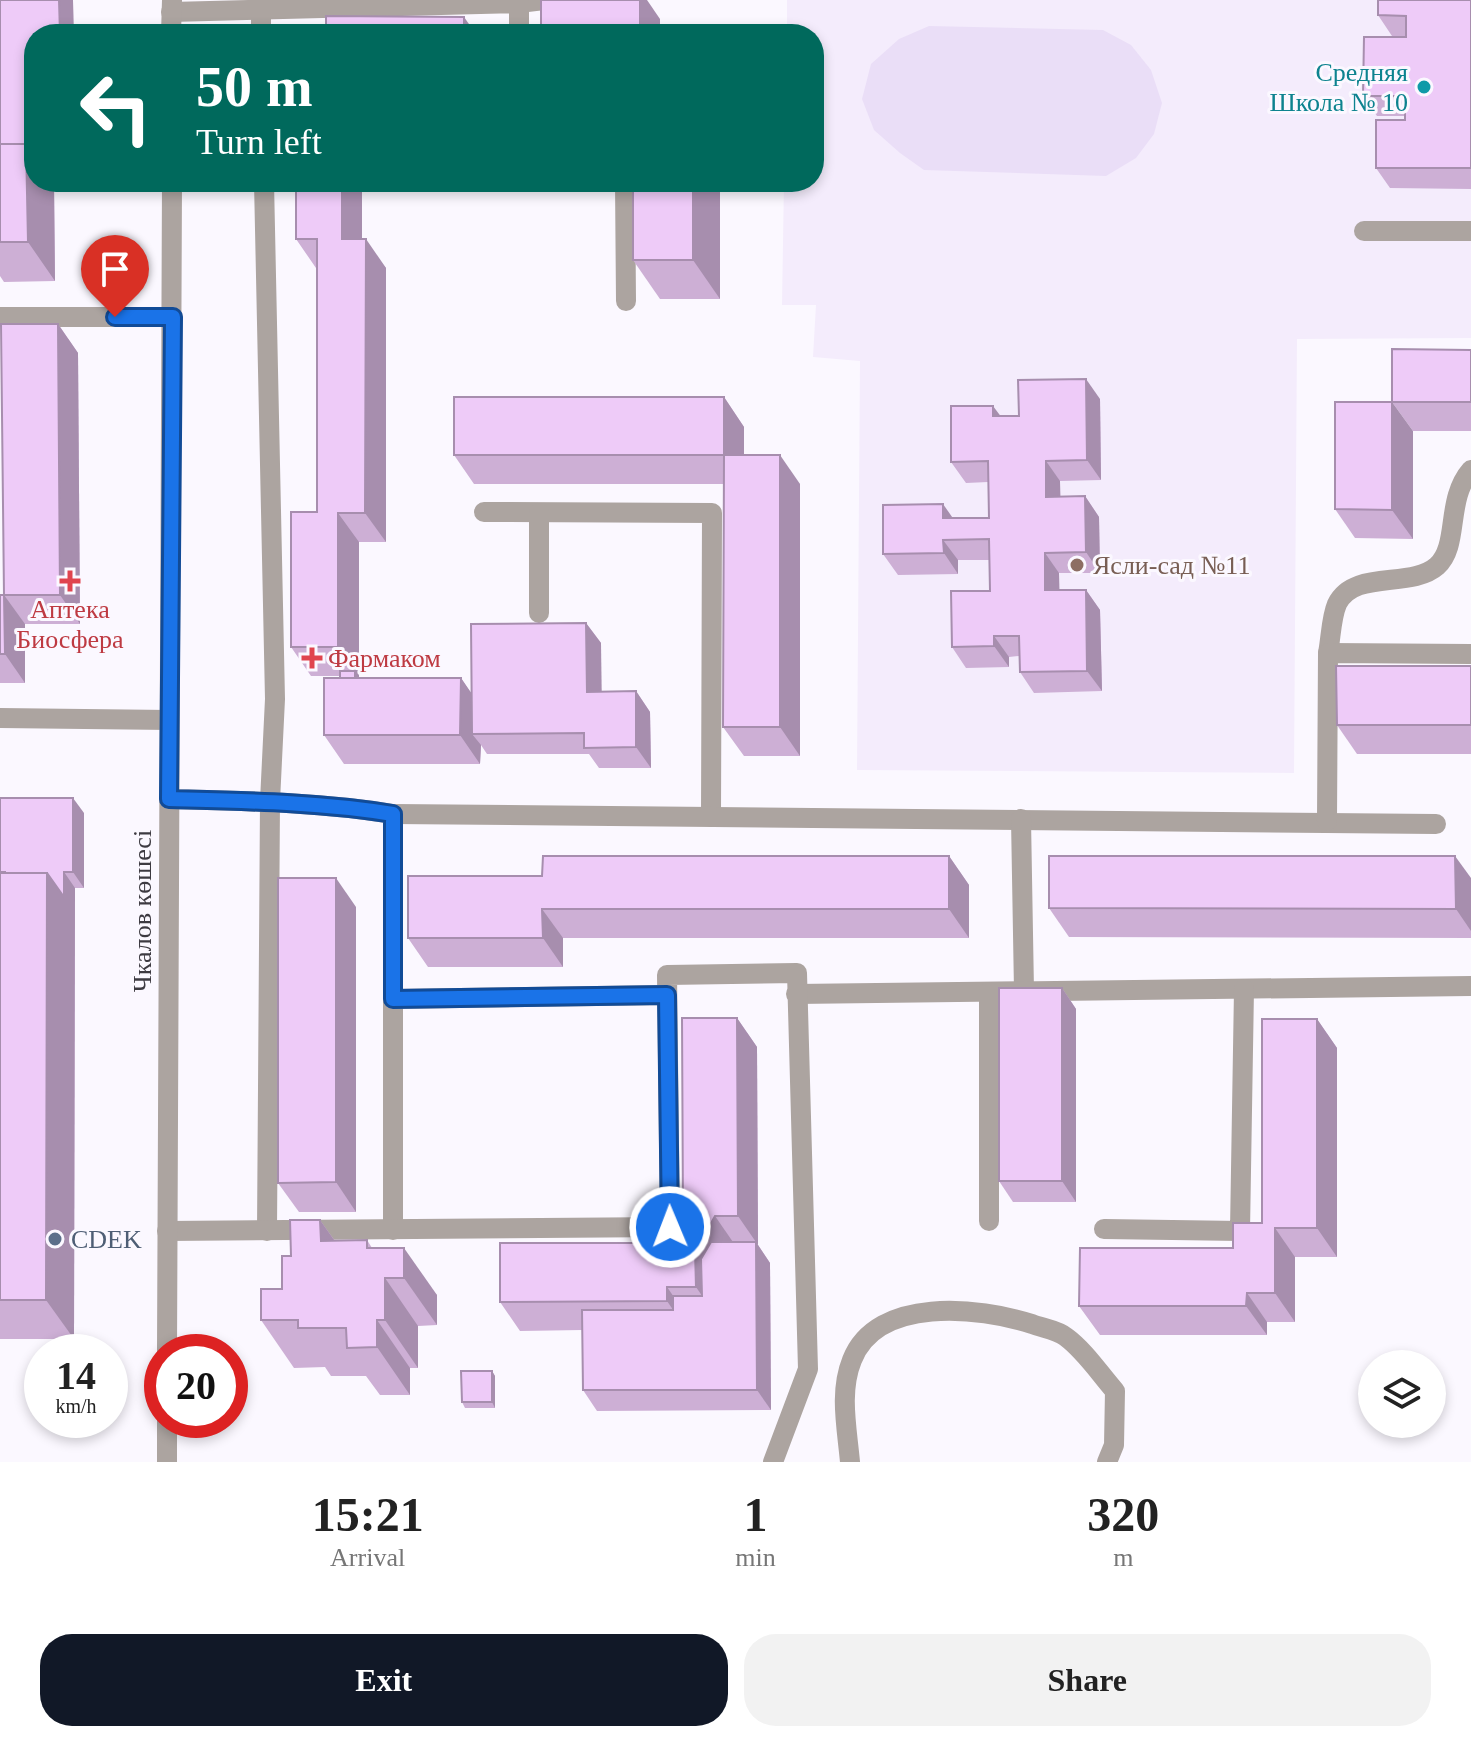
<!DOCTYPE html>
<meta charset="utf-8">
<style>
body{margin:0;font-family:Georgia,serif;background:#f2f2f2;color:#222;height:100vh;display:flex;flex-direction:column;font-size:30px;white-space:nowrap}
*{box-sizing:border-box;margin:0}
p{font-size:26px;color:#767676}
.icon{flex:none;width:44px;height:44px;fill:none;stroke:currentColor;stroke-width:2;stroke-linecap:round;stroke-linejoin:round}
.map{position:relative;height:1462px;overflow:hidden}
.details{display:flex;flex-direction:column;background:#fff;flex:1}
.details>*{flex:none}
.top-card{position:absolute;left:24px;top:24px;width:800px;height:168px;border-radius:32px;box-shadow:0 4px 12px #0003;background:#00695c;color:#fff;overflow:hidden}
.buttons{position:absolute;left:1358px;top:1350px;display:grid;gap:16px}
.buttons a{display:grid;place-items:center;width:88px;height:88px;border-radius:50%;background:#fff;box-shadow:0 4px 12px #0003;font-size:40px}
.speed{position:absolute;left:24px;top:1334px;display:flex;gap:16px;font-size:40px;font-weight:700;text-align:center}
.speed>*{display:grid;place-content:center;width:104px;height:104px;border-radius:50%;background:#fff;box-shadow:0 4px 12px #0003;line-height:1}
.speed small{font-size:20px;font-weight:400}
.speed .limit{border:12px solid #d22;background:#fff;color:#111}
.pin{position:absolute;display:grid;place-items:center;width:68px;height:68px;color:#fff;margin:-82px -34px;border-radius:50% 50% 50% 0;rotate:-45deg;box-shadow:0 0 8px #0007}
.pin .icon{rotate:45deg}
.me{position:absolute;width:88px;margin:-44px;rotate:359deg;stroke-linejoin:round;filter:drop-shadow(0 0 6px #0008)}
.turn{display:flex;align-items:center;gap:28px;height:168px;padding:0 40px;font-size:36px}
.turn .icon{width:104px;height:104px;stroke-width:2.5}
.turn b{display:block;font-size:56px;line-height:68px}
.eta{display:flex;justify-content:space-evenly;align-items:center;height:136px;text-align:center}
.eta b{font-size:48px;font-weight:600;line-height:56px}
.cta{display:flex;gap:16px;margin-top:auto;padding:16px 40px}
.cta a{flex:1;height:92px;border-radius:32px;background:#111827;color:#fff;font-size:32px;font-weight:600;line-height:92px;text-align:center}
.cta a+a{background:#f2f2f2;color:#222}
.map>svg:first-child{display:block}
.education{fill:#f4ecfc}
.green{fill:#eadef7}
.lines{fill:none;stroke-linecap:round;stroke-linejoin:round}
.minor{stroke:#aca4a0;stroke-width:20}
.wall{fill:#cdafd5}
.shaded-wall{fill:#a78eae}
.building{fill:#eecbf8;stroke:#a78eae;stroke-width:2}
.route-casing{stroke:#114b97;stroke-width:20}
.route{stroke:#1a73e8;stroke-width:14}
.culture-dot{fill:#0f9aa8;stroke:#fbf8ff;stroke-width:3}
.education-dot{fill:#8d6e63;stroke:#fbf8ff;stroke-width:3}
.health-dot{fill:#e0444e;stroke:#fbf8ff;stroke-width:3}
.service-dot{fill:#5c6f8a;stroke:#fbf8ff;stroke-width:3}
.labels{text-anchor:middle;stroke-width:6;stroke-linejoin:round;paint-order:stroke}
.culture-label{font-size:26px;fill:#0d838f;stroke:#fbf8ff;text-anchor:end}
.education-label{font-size:26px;fill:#785e54;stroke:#fbf8ff;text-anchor:start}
.health-label{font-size:26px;fill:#be3a42;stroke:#fbf8ff}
.street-label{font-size:26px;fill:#3d3a41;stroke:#fbf8ff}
.service-label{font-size:26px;fill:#4e5e75;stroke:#fbf8ff;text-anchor:start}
</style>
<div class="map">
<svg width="1471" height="1462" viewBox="0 0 1471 1462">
<rect width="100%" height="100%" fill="#fbf8ff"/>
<path class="education" d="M787,0H1471V338L1297,339L1294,773L857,770L860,361L813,357L816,305H782L784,182H814V34H787Z"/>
<path class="green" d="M929,26L1103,30L1131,45L1151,70L1162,103L1154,134L1136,158L1106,176L924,170L900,153L874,130L862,99L871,64L899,39Z"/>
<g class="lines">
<g class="minor">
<path d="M520,0L519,3L544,0"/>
<path d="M261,11V34"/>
<path d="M171,12L519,3V34"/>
<path d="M171,34L172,0"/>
<path d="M264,182L275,699L270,801L267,1231"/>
<path d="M625,182L626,301"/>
<path d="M1364,231H1471"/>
<path d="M0,317H173"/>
<path d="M484,512L712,513L711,817"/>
<path d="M539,513V613"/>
<path d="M1328,653C1331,638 1331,618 1337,604C1354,569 1411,589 1437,566C1460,545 1445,500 1471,470"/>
<path d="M0,718L169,720"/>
<path d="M169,799C244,801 319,802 393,814L1436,824"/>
<path d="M393,814V1230"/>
<path d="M1021,819L1024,991"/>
<path d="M1327,821L1328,653L1471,654"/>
<path d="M796,994L1471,986"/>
<path d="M393,999L667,995"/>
<path d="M989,1221V992"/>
<path d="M1104,1229L1240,1231L1244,989"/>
<path d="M167,1231L670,1227L667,975L797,973L808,1369L773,1462"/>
<path d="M167,1352L172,182"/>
<path d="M167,1462V1420"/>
<path d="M850,1462C847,1428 839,1392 852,1360C877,1296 979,1307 1032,1324C1042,1328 1058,1330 1066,1337C1085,1351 1100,1374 1115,1391L1114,1445L1107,1462"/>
</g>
</g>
<g class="wall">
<path d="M0,0L34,182H75L54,183L55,281L4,282L0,276Z"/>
<path d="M1471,0V189L1390,188L1376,168L1405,120V116H1377L1363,96L1406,36H1392L1378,15Z"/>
<path d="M720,182V299H660L633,260Z"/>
<path d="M296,239H362L386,268V542H359L358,678H461L472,695L586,623L601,643V692L636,691L650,712L651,768H599L589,754H487L481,745L480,764H344L324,735L340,676H311L291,647L317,512V268H316Z"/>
<path d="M58,324L78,353L80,624H25V683H0V595H4Z"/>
<path d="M1471,350V431H1413L1392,402Z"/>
<path d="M724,397L744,427V455L800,484V756H744L723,727L724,484H474L454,455Z"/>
<path d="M1100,399L1101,480L1060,481V497L1085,496L1099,517L1100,573H1059V590H1086L1100,610L1102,691L1034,693L1020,672L1019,656L1009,657V667L966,668L952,647L990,591L989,560H958V574L898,575L883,554L953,518H989L988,482L966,483L951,462L1001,416H1019Z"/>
<path d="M1413,431V539L1355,538L1335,509Z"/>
<path d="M1471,666V754H1357L1337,725Z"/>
<path d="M0,798L84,813V888H75L74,1339H0Z"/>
<path d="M949,856L969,885V938H563V967H428L408,938L542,876Z"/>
<path d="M1471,878V938L1069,937L1049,908Z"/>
<path d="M356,907V1212H299L278,1183Z"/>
<path d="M1062,988L1076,1009V1202H1013L999,1181Z"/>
<path d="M737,1018L757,1047L758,1245L770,1263L771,1410L597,1411L583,1390L582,1330L520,1331L500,1302L652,1243L683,1216Z"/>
<path d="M1317,1019L1337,1048V1257H1295V1322H1267V1335H1100L1079,1306L1233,1248L1262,1223Z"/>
<path d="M320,1220L335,1241L367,1240L372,1248L437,1295V1325L418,1326V1368H410V1395H380L366,1376H331L325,1367L294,1368L261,1320L282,1289L291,1256Z"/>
<path d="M492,1371L495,1376V1408H465L462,1402Z"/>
</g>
<g class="shaded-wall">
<path d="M59,0H73L74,34H60Z"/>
<path d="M640,0H647L660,19V34H640Z"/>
<path d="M464,17L476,34H464Z"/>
<path d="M26,144L34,155V182H53L54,183L55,281L28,242Z"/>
<path d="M342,182H362V268L342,239Z"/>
<path d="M693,182H720V299L693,260Z"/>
<path d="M366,239L386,268V542L365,513Z"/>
<path d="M58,324L78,353L80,624L60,595Z"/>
<path d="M1086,379L1100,399L1101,480L1087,460Z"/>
<path d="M724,397L744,427V484L724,455Z"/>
<path d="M1392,402L1413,431V539L1392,510Z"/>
<path d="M993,406L1008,426L993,416Z"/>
<path d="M780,455L800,484V756L780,727Z"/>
<path d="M1046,461L1060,481L1061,517L1046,497Z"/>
<path d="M1085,496L1099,517L1100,573L1086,552Z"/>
<path d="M943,504L957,524L943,518Z"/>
<path d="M338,513L359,542V707L355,702V671L338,647Z"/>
<path d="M943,540L958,560V574L944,553Z"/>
<path d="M1045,553L1059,573L1060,611L1045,590Z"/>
<path d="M1086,590L1100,610L1102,691L1087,671Z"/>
<path d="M4,595L25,624V683L5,654Z"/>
<path d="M586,623L601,643L602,712L587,692Z"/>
<path d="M994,636L1009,657V667L994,646Z"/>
<path d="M461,678L481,707L472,734L481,745L480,764L460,735Z"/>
<path d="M636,691L650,712L651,768L636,747Z"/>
<path d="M73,798L84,813V888L73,872Z"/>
<path d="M949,856L969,885V938L949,909Z"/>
<path d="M1455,856L1471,878V931L1456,909Z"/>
<path d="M64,872L75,888L74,1339L46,1300L47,873Z"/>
<path d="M336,878L356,907V1212L336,1182Z"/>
<path d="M542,909L563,938V967L543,938Z"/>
<path d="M1062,988L1076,1009V1202L1062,1181Z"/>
<path d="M737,1018L757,1047L758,1245L738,1216Z"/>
<path d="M1317,1019L1337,1048V1257L1317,1228Z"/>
<path d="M715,1216L735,1245L716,1316L696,1287L695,1250Z"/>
<path d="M320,1220L353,1267L321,1241Z"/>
<path d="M1275,1228L1295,1257V1322L1275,1293Z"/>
<path d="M756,1242L770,1263L771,1410L757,1390Z"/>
<path d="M404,1248L437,1295V1325L404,1278Z"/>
<path d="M385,1278L418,1326V1368L385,1320Z"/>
<path d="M667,1287L687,1316V1330L667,1301Z"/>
<path d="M1247,1293L1267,1322V1335L1246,1306Z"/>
<path d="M377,1320L410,1368V1395L377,1347Z"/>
<path d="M492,1371L495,1376V1408L492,1402Z"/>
</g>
<g class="building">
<path d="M0,0H59L60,34H34V155L26,144H0Z"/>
<rect x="541" y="0" width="99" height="34"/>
<path d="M1378,0H1471V168H1376V120H1405V96H1363L1364,37H1406V16L1378,15Z"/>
<path d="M326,16L464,17V34H326Z"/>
<path d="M0,144H26L28,242H0Z"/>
<path d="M296,182H342V239H366L365,513H338V647H291V512H317V239H296Z"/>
<rect x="633" y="182" width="60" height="78"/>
<path d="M1,324H58L60,595H4Z"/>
<path d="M1392,349L1471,350V402H1392Z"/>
<path d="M1086,379L1087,460L1046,461V497L1085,496L1086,552L1045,553V590H1086L1087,671L1020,672L1019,636H994V646L952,647L951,591H990L989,539L943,540L944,553L883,554V505L943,504V518H989L988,461L951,462V406H993V416H1019L1018,380Z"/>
<path d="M454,397H724V455H780V727H723L724,455H454Z"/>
<path d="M1335,402H1392V510L1335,509Z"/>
<path d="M0,595H4L5,654H0Z"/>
<path d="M586,623L587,692L636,691V747L584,748V733L472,734L471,624Z"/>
<path d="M1336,666H1471V725H1337Z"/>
<rect x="340" y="671" width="15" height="7"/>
<path d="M324,678H461L460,735H324Z"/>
<path d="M0,798H73V872H64V897L47,873H5V872H0Z"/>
<path d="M543,856H949V909H542L543,938H408V876H542Z"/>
<path d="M1049,856H1455L1456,909L1049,908Z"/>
<path d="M0,873H47L46,1300H0Z"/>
<path d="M278,878H336V1182L278,1183Z"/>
<rect x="999" y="988" width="63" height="193"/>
<path d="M682,1018H737L738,1216H715L705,1234L695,1250L696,1287H667V1301L500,1302V1243H652V1216H683Z"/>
<path d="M1262,1019H1317V1228H1275V1293H1247L1246,1306H1079L1080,1248H1233V1223H1262Z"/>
<path d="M290,1220H320L321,1241L367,1240V1248H404V1278H385V1320H377V1347L347,1348L346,1328H298V1320H261V1289H282V1256H291Z"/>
<path d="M711,1242H756L757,1390H583L582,1310H673V1296H702L701,1259Z"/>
<path d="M461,1371H492V1402H462Z"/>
</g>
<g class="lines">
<defs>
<path id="route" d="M115,317H173L169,799C244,801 319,802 393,814V999L667,995L670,1227"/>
</defs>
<use href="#route" class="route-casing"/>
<use href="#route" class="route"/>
</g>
<circle class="culture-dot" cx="1424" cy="87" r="8"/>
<circle class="education-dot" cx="1077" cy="565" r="8"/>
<g class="health-dot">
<path d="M66 569h8v8h8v8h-8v8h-8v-8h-8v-8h8z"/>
<path d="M308 646h8v8h8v8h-8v8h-8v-8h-8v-8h8z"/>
</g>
<circle class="service-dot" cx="55" cy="1239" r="8"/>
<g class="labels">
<g class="culture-label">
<text x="1408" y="81">Средняя<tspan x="1408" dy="30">Школа № 10</tspan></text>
</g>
<g class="education-label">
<text x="1093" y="574">Ясли-сад №11</text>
</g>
<g class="health-label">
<text x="70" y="618">Аптека<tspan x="70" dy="30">Биосфера</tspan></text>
<text x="328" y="667" text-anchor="start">Фармаком</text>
</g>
<g class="street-label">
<text transform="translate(142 911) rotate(-90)" y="9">Чкалов көшесі</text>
</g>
<g class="service-label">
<text x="71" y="1248">CDEK</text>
</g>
</g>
</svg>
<div class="buttons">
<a><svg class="icon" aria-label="layers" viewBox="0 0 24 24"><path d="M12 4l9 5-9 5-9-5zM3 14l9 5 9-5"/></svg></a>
</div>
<div class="speed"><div>14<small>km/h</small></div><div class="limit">20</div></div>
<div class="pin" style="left:115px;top:317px;background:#d93025"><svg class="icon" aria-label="arrive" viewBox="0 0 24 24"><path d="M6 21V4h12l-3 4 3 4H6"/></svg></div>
<svg class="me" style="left:670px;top:1227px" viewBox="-20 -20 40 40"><circle r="17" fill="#1a73e8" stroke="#fff" stroke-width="3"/><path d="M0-11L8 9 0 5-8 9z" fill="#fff"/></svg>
<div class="top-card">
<div class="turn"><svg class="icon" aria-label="left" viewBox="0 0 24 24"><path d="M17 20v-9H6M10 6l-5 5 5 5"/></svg><div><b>50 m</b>Turn left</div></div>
</div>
</div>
<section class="details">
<div class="eta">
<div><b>15:21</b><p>Arrival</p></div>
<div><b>1</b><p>min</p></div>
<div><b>320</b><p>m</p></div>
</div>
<div class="cta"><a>Exit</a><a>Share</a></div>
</section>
